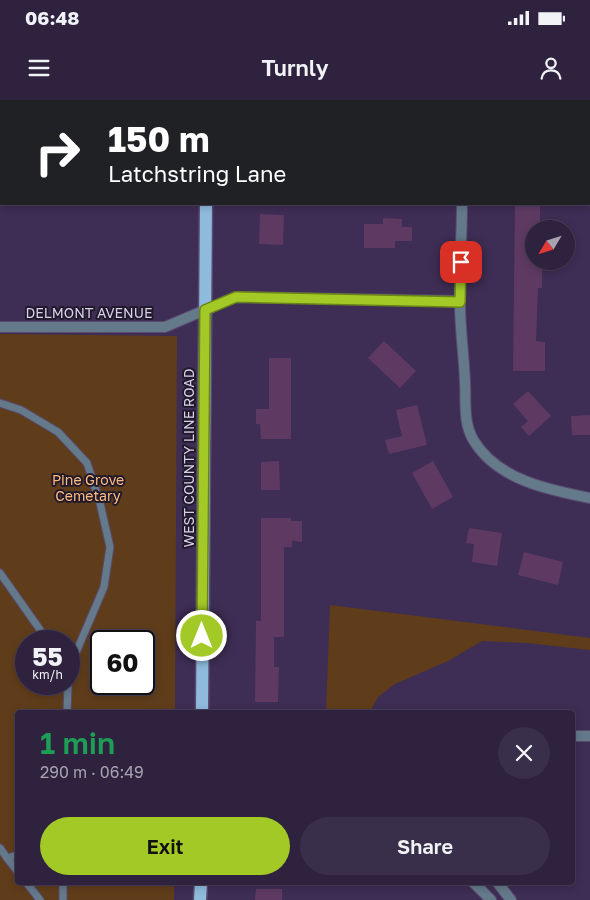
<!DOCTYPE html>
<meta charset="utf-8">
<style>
body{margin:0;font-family:"Golos Text",sans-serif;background:#3a2f4a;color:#f1f3f6;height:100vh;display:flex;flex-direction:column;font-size:19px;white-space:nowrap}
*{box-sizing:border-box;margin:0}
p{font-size:16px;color:#a7a4b0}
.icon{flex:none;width:28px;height:28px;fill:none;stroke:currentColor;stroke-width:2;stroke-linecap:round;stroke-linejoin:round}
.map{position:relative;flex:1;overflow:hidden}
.panel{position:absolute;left:15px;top:610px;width:560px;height:175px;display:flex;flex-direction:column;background:#2e223f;border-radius:5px;box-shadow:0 2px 8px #0003,0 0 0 1px #493f59}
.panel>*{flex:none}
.top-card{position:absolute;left:0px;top:0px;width:590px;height:105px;box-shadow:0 2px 8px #0003,0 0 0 1px #493f59;background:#202124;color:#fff;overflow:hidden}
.needle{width:32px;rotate:232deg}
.fabs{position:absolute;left:525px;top:120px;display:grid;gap:10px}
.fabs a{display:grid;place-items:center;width:50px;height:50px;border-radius:50%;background:#2e223f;box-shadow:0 2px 8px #0003,0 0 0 1px #493f59;font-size:25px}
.speed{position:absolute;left:15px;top:530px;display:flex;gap:10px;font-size:25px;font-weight:700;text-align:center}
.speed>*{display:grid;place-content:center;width:65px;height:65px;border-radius:50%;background:#2e223f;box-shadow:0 2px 8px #0003,0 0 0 1px #493f59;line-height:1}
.speed small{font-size:12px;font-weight:400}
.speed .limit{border:2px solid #111;border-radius:8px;background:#fff;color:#111}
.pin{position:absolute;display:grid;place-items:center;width:42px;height:42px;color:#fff;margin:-21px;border-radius:10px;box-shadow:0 2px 8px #0006}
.me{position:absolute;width:55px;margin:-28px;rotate:0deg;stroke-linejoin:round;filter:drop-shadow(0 0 4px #0008)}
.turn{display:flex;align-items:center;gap:18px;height:105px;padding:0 25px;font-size:22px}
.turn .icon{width:65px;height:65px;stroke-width:2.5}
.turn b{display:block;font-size:35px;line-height:42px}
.round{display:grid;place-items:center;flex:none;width:52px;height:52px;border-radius:26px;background:#3a2f4a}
.headline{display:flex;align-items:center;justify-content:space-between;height:85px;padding:0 25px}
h1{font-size:30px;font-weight:600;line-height:38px;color:#1e9e55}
.button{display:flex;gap:10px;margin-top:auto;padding:10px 25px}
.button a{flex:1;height:58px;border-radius:30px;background:#a3c926;color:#111;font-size:20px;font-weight:600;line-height:58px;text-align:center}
.button a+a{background:#3a2f4a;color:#f1f3f6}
.status{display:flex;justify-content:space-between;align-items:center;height:35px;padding:0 25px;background:#2e223f;direction:ltr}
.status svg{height:14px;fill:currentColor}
header{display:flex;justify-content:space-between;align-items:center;height:65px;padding:0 25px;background:#2e223f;font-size:22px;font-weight:600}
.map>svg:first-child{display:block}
.green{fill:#5f3d1b;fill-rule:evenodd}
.building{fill:#5e3a63}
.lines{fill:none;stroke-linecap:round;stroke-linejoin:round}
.service-casing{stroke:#5a4a6f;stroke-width:9}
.minor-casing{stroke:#5a4a6f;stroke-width:12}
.tertiary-casing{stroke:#5a4a6f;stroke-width:12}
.primary-casing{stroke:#5a4a6f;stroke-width:15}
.service{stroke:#64798a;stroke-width:7}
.minor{stroke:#64798a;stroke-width:10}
.tertiary{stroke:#64798a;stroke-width:10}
.primary{stroke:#8ebadc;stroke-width:12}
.route-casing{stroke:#6a8319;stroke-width:12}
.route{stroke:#a3c926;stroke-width:9}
.labels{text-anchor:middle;stroke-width:4;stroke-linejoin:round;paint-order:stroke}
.street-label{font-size:14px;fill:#d8cfe8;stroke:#211a2c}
.park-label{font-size:14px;fill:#ffbb7e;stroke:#211a2c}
</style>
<div class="status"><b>06:48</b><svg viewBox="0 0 49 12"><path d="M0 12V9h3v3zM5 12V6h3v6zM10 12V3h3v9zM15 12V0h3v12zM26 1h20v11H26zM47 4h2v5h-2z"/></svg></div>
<header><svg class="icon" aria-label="menu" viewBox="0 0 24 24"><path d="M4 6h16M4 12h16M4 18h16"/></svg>Turnly<svg class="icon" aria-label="person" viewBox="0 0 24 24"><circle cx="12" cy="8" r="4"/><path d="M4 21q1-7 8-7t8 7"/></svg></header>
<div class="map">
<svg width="590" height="800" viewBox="0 0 590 800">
<rect width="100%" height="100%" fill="#3e2d54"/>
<g class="green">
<path d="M0,234L177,236L175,612H18V782L174,783V800H0ZM26,541H69V584H26ZM101,541H144V584H101Z"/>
<path d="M330,505L590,538V550L527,543L482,541L448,561L395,584L378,597L370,612H326Z"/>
</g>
<g class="building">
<path d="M515,104H540V129H534V161H542V188H538L536,241L545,242V271H513Z"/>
<path d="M260,114L284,115L283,145L259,144Z"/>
<path d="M383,118L402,119V127H412V141H395V148H364V124H383Z"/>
<path d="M384,241L416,271L400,288L368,258Z"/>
<path d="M269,258H291V339H261L260,324H256V309H269Z"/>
<path d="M528,291L551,316L529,336L521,327L528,321L513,304Z"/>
<path d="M417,305L427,345L389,354L385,340L402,336L396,310Z"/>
<path d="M590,315V335H572L571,316Z"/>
<path d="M279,361L280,390H261V362Z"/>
<path d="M433,361L453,397L432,409L412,373Z"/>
<path d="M261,418H291V421H302V442L292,441V447H284V537H274V567H279L278,602H255L256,521H261Z"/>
<path d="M469,428L502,433L497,466L472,462L474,444L466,443Z"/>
<path d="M524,452L563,462L558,485L518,475Z"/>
<path d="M256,789H282V800H255Z"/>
</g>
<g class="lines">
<defs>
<g id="service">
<path d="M0,303L21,310L58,332L87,363L100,403L110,447L104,487L69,569"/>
<path d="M0,473L48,541"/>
<path d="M67,612L68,584"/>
<path d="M0,748L7,758"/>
<path d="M18,755L7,758L18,772"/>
<path d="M26,782L40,800"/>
<path d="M63,800V782"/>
</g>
<g id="minor">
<path d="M481,1V0"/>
<path d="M462,104C462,136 459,170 460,203C460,229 464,256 465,282C466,302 463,324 474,341C498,380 549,390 590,398"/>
<path d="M205,210L236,197L460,201"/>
<path d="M572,636H590"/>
<path d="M473,782L491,800"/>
<path d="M497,782L511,800"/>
</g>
<path id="tertiary" d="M0,227H165L205,210"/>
<g id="primary">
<path d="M206,1V0"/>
<path d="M202,612L206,104"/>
<path d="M200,800L201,782"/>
</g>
</defs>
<use href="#service" class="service-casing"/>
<use href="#minor" class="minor-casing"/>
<use href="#tertiary" class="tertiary-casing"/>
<use href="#primary" class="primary-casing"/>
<use href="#service" class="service"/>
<use href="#minor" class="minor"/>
<use href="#tertiary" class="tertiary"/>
<use href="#primary" class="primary"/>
</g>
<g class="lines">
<defs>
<path id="route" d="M202,536L205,210L236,197L460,202L461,162"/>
</defs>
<use href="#route" class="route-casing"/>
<use href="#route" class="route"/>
</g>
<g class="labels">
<g class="street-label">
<text x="89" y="218">DELMONT AVENUE</text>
<text transform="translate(189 358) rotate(-90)" y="5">WEST COUNTY LINE ROAD</text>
</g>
<g class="park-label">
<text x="88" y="385">Pine Grove<tspan x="88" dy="16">Cemetary</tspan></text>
</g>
</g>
</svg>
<div class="fabs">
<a><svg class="needle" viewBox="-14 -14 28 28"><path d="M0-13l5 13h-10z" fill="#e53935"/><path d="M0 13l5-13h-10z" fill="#a7a4b0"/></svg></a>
</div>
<div class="speed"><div>55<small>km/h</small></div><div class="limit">60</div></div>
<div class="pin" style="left:461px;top:162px;background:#d93025"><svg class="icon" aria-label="arrive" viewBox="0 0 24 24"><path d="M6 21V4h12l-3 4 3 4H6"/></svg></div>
<svg class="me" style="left:202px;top:536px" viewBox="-20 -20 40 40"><circle r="17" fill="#a3c926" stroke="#fff" stroke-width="3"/><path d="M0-11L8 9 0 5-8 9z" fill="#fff"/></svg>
<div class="top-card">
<div class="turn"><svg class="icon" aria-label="right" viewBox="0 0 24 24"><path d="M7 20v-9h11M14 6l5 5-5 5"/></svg><div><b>150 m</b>Latchstring Lane</div></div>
</div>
<section class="panel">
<div class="headline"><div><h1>1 min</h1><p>290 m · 06:49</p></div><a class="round"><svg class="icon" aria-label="close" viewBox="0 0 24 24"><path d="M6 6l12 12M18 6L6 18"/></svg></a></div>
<div class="button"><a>Exit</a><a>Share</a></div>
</section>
</div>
